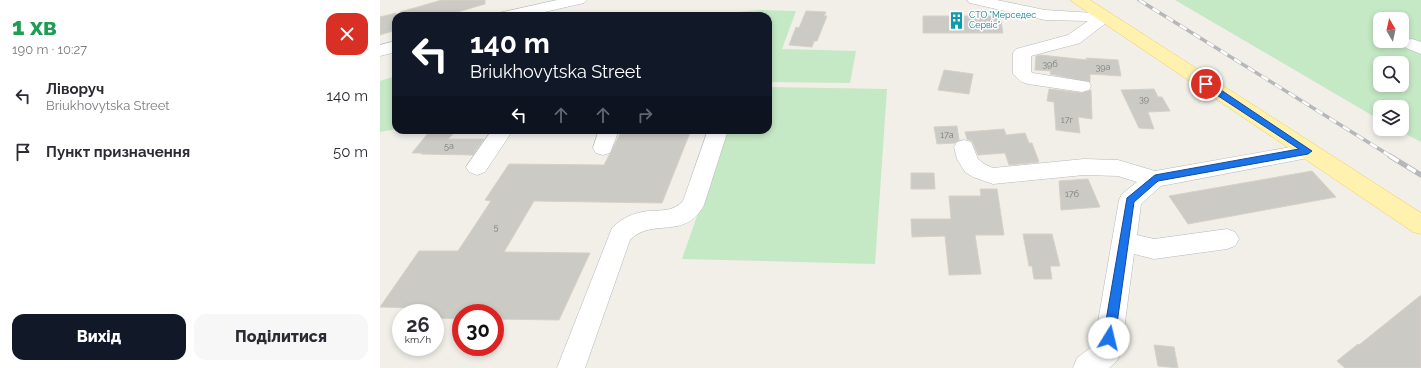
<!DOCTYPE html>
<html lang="uk">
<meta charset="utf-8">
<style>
body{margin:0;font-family:Raleway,sans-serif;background:#f7f7f7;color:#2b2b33;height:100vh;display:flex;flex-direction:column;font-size:15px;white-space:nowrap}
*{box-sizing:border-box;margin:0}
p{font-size:13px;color:#7c7c81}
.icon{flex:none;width:22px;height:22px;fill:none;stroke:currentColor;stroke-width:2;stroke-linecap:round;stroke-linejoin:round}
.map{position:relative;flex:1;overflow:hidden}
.sheet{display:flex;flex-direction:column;background:#fff;width:380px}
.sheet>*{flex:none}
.banner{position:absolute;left:12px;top:12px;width:380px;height:122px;border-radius:12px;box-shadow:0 2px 6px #0003;background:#111827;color:#fff;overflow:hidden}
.needle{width:26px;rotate:351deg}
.buttons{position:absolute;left:993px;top:12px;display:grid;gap:8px}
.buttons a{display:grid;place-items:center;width:36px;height:36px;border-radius:8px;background:#fff;box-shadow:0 2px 6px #0003;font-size:20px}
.speed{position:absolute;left:12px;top:304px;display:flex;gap:8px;font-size:20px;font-weight:700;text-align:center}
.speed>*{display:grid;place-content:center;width:52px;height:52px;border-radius:50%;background:#fff;box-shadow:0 2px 6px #0003;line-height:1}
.speed small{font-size:10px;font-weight:400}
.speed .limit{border:6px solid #d22;background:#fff;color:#111}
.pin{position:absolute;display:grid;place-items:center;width:34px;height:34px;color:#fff;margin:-17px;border:2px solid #fff;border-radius:50%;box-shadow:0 1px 4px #0007}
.me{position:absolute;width:44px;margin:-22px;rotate:9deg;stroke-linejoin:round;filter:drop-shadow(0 0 3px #0008)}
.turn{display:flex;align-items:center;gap:14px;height:84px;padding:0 12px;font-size:18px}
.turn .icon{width:52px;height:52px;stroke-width:2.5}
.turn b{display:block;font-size:28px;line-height:34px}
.lanes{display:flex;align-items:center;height:38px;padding:0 12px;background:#0003;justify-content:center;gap:20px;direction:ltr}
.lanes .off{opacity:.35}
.round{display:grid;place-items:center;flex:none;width:42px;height:42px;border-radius:12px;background:#f7f7f7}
.headline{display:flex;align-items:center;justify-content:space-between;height:68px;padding:0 12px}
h1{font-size:24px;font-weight:800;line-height:30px;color:#1e9e55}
.cta{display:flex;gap:8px;margin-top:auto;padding:8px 12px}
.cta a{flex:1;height:46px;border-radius:12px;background:#111827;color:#fff;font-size:16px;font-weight:800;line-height:46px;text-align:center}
.cta a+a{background:#f7f7f7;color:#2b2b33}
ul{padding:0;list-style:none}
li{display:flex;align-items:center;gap:12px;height:56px;padding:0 12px}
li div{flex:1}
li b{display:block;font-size:15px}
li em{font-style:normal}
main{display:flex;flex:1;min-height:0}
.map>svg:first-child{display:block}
.green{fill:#c5e8c5;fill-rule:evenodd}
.building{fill:#cccac5;stroke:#d6d1c6}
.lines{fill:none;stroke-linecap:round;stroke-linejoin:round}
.minor-casing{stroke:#b5b8bc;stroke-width:1}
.major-casing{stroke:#f2c960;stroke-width:1}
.minor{fill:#fff;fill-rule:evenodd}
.major{fill:#fff2af;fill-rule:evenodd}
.rail-far1-casing{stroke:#b6b7b8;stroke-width:3.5}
.rail-casing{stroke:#b6b7b8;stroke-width:5}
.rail-far1{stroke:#fff;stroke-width:2.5;stroke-dasharray:8;stroke-linecap:butt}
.rail{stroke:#fff;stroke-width:3.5;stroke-dasharray:10;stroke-linecap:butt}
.route{fill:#1a73e8;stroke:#114b97}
.labels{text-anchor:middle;stroke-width:3;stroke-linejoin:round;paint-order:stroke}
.far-culture-label{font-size:9px;fill:#0d838f;stroke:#fff;text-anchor:start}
.number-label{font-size:9px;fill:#7a7d7f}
</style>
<main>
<section class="sheet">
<div class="headline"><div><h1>1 хв</h1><p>190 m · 10:27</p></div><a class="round" style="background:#d93025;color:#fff"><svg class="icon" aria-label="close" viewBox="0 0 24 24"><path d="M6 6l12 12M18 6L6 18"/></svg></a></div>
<ul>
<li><svg class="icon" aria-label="left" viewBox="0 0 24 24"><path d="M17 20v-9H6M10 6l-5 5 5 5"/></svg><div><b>Ліворуч</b><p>Briukhovytska Street</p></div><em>140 m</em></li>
<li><svg class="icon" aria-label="arrive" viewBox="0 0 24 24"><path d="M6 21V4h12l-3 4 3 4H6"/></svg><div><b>Пункт призначення</b></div><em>50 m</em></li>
</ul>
<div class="cta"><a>Вихід</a><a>Поділитися</a></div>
</section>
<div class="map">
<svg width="1041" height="368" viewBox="0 0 1041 368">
<rect width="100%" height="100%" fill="#f1efe8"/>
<g class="green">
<path d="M795,0H1041V142L1016,129H1022V107H1000V120ZM1000,19H1022V41H1000ZM1000,63H1022V85H1000Z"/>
<path d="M380,10L416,11L402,49L476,51L470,83L388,82V16H310Z"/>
<path d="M16,76V129L0,132V81Z"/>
<path d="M388,87L507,89L495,264L302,259L347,130H388Z"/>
</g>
<g class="building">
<path d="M62,0H105V4L64,16H21L20,12Z"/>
<path d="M426,11L446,12L444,16H447L437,41H434L432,47L409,45L416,27L419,28Z"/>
<path d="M16,13V30L0,35V17Z"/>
<path d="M543,16H620L623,33H543Z"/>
<path d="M661,55L707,60L706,58L738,60L741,76L710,74V82L670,74L671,71L655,70L656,56Z"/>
<path d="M564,70L593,74L589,94L558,90Z"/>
<path d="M669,89L702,93L711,90L712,119L698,117L700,133L676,130L674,102L667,101Z"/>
<path d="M774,89L778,97H782L790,111L768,112L774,129L759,128L741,90Z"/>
<path d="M577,126L579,140L575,143L557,144L554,127Z"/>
<path d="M624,129L626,135L645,133L649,143H652L659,162L629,165L625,153L598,155L592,141L587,139L585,132Z"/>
<path d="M242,130H311L282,203L154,201L124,252L210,253L179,320L115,319V313H81V319L55,318V313H40L43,308L0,307L39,251H78L111,201L105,200L129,164L224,165Z"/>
<path d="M49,132L73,134L68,139H104L93,155L41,154L42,153H32Z"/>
<path d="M932,171L956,197L808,224L789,196Z"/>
<path d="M531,173H554L555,189H531Z"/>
<path d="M708,179L720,207L681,210L679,181Z"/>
<path d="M600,189H617L624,235H595L601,274L569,275L565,236L532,237L531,219H571L569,196H601Z"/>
<path d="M643,234H672L680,266H670L672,279H654L652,266H649Z"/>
<path d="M1041,295V368H965L957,361L978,344L979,345Z"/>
<path d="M774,345L794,347L798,368L778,366Z"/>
</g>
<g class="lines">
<defs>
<g id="minor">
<path d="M177,0H207L204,3L147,16H117L119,13Z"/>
<path d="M587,0H617L665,10L730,14L732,17L730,20L700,43L651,56V72L653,73L709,82L711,86L709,90L702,92L648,84L642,82L633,74V53L636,49L688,35L708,21L665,20L590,3Z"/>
<path d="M1032,39L1041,42V54L1026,48L1023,44L1026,40Z"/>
<path d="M16,41V52L0,56V45Z"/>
<path d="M112,130H133L105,172L97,175L89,172L86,167Z"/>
<path d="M219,130H239L230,153L223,155L216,153L213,148Z"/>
<path d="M328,130H348L324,205C305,241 272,217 250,240L205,368H177L232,228C242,218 253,213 268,211C282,210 293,212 303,201Z"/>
<path d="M584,140L591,142L598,159L604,164L613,168L704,159L738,160L775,171L928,144L935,146L938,151L935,156L928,158L781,186L761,204L757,235L774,239L847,229L855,232L859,239L855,246L847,249L774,259L754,254L741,352L737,361L729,368H693L697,358L714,345L739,200L742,194L757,182L738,176L704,175L613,184L593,177L585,172L577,159L574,147L577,142Z"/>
</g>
<path id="major" d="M691,0H710L1041,213V234L1033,232L694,3Z"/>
</defs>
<use href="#minor" class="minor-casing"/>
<use href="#major" class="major-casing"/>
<use href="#minor" class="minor"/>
<use href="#major" class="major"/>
<defs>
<path id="rail-far1" d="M759,0L1012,157"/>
<path id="rail" d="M1010,156L1041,175"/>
</defs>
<use href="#rail-far1" class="rail-far1-casing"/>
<use href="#rail" class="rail-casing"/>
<use href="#rail-far1" class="rail-far1"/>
<use href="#rail" class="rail"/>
</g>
<path class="route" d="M823,82H829L932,151L928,154L778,181L754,202L735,338L733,342L729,343L725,342L723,338L747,198L775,175L919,149L823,86Z"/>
<defs>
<symbol id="building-bare" viewBox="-9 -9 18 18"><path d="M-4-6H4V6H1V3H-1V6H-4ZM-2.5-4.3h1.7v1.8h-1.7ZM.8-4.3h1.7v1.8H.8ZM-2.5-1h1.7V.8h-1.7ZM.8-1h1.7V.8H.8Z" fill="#0f9aa8" stroke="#fff" stroke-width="2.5" paint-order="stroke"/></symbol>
</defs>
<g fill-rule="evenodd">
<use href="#building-bare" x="564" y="8" width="25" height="25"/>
</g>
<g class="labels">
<g class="far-culture-label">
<text x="589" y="18">СТО "Мерседес<tspan x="589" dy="10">Сервіс"</tspan></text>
</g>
<g class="number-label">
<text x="670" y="67">39б</text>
<text x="723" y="70">39а</text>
<text x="764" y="102">39</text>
<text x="687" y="123">17г</text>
<text x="567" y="138">17а</text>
<text x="69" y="149">5а</text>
<text x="692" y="197">17б</text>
<text x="116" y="230">5</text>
</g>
</g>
</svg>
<div class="buttons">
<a><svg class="needle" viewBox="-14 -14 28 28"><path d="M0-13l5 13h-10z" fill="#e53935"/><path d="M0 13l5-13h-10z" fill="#7c7c81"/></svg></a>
<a><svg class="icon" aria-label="search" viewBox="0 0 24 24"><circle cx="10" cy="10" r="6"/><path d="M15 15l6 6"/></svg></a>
<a><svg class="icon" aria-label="layers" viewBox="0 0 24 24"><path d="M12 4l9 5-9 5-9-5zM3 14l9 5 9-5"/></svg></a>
</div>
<div class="speed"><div>26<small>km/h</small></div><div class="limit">30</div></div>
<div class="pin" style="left:826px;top:84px;background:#d93025"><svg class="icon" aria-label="arrive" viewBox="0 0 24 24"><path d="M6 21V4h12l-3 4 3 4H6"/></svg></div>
<svg class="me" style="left:729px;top:338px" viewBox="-20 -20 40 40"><circle r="19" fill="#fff"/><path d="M0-13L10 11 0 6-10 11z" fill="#1a73e8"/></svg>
<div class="banner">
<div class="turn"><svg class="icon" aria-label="left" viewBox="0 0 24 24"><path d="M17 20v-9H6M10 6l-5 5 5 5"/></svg><div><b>140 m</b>Briukhovytska Street</div></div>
<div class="lanes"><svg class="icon" aria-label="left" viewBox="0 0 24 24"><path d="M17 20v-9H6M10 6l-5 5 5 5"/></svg><svg class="icon off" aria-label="ahead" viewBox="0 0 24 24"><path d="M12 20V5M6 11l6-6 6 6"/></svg><svg class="icon off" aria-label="ahead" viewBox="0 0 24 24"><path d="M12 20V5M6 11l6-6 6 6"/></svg><svg class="icon off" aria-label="right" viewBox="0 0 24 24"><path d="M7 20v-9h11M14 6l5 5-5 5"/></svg></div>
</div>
</div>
</main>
